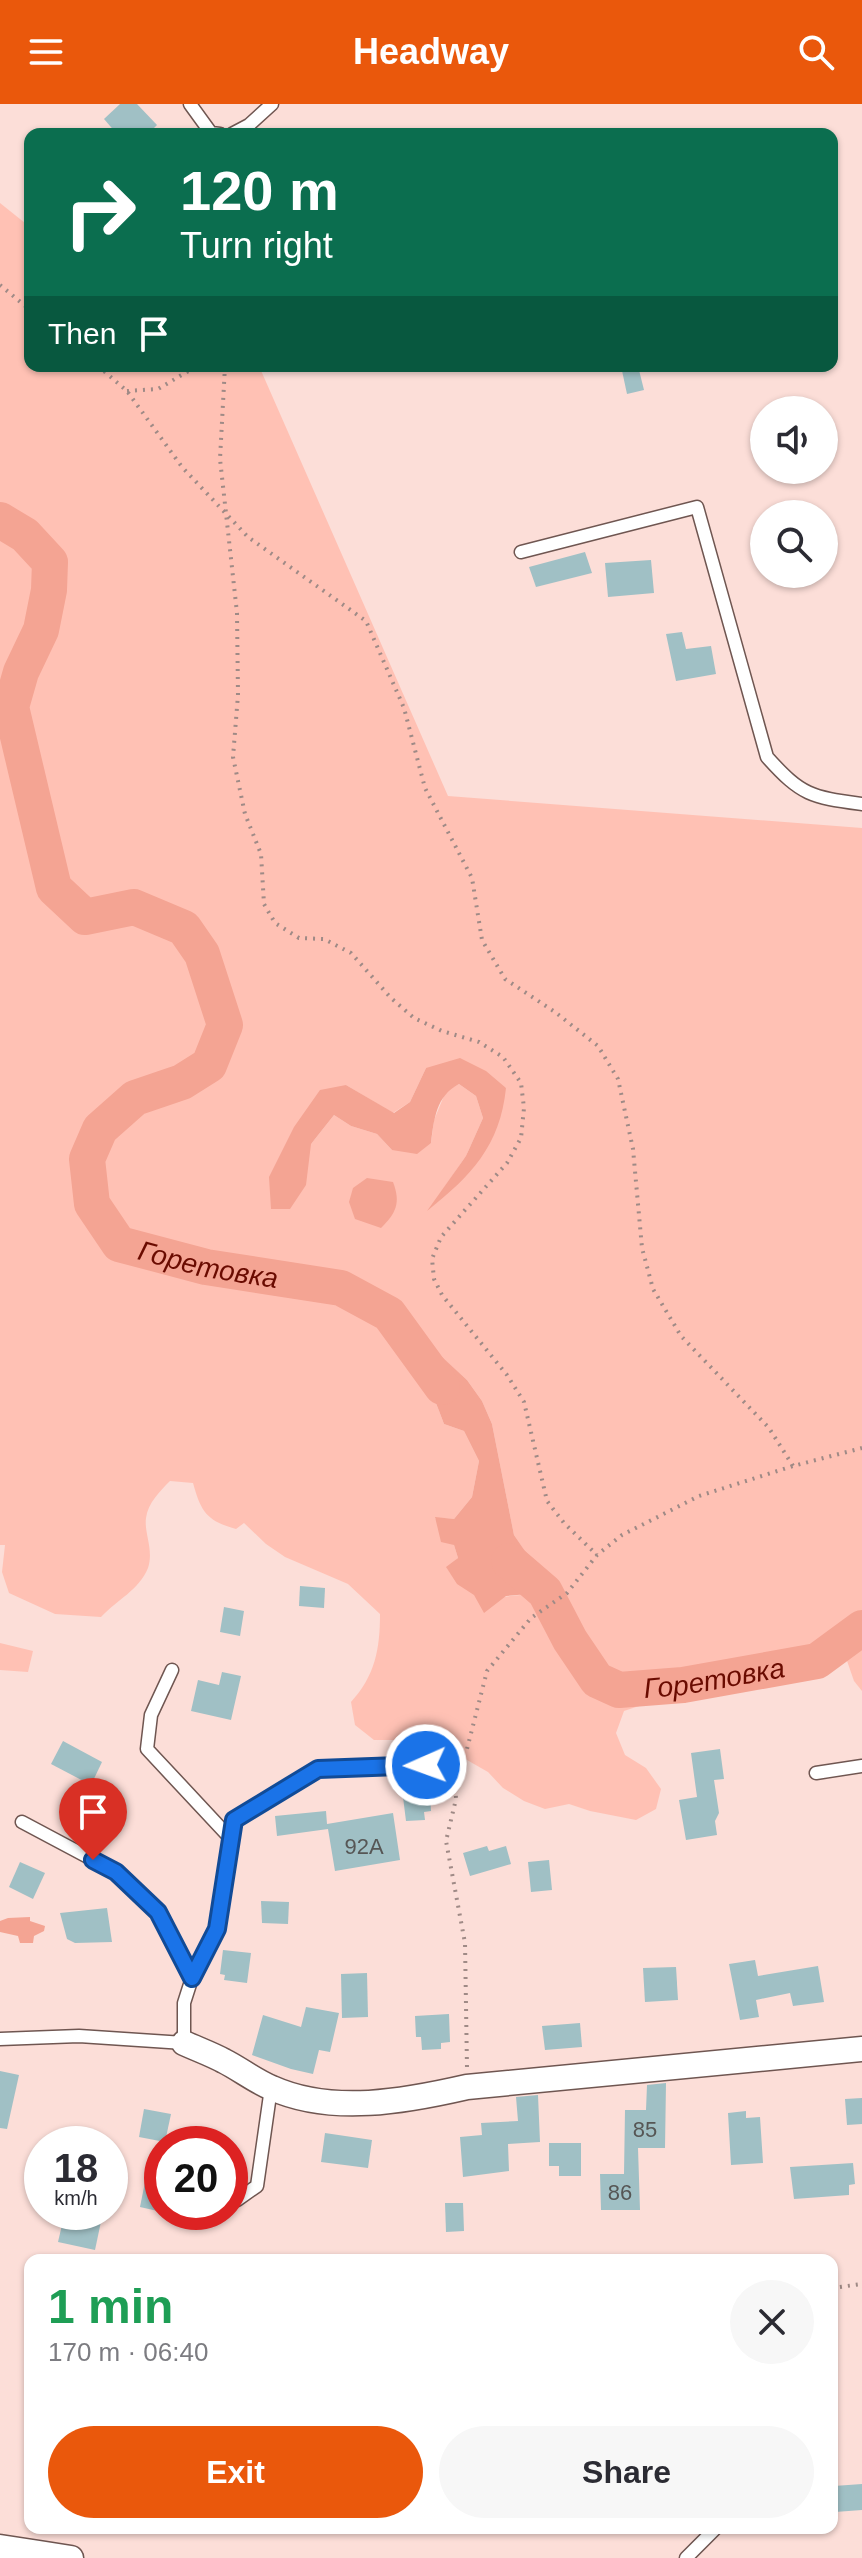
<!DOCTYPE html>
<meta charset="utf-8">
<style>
body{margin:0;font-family:Helvetica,sans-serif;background:#f7f7f7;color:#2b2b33;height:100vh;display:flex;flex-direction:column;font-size:30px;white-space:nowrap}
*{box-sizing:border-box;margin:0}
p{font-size:26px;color:#7c7c81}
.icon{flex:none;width:44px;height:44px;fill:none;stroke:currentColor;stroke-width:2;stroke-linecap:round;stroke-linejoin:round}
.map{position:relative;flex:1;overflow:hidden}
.details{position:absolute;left:24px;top:2150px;width:814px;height:280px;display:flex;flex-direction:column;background:#fff;border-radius:16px;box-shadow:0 2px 6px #0004}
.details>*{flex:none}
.hud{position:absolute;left:24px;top:24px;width:814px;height:244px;border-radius:16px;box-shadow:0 2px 6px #0004;background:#0b6e4f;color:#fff;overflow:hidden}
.tools{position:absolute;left:750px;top:292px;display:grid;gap:16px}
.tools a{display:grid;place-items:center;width:88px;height:88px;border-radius:50%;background:#fff;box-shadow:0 2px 6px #0004;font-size:40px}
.speed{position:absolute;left:24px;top:2022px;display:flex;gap:16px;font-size:40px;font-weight:700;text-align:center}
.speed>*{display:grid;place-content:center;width:104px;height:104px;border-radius:50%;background:#fff;box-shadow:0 2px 6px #0004;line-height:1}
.speed small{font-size:20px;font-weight:400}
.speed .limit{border:12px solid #d22;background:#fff;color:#111}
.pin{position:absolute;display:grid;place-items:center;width:68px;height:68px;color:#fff;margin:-82px -34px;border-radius:50% 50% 50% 0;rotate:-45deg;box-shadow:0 0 8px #0007}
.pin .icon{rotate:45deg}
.me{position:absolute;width:88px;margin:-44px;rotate:268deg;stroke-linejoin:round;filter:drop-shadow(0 0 6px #0008)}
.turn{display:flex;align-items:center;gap:28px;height:168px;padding:0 24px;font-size:36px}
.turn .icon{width:104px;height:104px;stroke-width:2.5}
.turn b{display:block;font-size:56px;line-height:68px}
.then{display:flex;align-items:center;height:76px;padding:0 24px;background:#0003;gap:16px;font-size:30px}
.round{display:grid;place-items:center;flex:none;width:84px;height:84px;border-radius:42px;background:#f7f7f7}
.summary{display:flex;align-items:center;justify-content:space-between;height:136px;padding:0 24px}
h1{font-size:48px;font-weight:700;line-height:60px;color:#1e9e55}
.action{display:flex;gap:16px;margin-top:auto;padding:16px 24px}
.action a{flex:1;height:92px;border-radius:48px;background:#ea580c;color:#fff;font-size:32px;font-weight:700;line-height:92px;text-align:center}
.action a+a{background:#f7f7f7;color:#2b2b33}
header{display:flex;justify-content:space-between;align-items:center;height:104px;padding:0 24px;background:#ea580c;color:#fff;font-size:36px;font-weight:700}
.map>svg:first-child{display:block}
.green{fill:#ffc1b4;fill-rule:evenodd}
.water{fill:#f4a493}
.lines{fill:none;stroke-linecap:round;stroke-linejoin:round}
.river{stroke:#f4a493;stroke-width:36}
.building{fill:#a0c0c5}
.service-casing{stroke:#6f5651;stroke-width:15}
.minor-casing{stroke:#6f5651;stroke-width:27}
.path{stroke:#9f8a86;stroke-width:4;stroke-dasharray:2 6;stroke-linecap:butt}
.service{stroke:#fff;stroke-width:12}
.minor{stroke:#fff;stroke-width:24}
.route-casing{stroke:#114b97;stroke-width:20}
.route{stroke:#1a73e8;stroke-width:14}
.labels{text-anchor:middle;stroke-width:8;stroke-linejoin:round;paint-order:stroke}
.number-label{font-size:22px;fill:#565655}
.water-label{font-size:28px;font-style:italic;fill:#6a0b00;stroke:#fff}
</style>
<header><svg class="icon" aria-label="menu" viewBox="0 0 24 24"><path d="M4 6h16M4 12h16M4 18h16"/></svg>Headway<svg class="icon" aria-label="search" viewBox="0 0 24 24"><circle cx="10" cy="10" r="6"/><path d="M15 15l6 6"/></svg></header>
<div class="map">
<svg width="862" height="2454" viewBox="0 0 862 2454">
<rect width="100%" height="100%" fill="#fcded8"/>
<g class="green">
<path d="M0,99L30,123V262H259L448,692L862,724V1511L830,1534L758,1559L674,1572L666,1593L624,1607L616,1629L625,1651L646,1664L661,1685L656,1705L636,1716L590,1707L569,1700L545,1705L524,1697L503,1684L488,1668L467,1656L423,1636H374L355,1621L351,1598C375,1572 380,1545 380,1510L348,1480L285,1453L266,1440L244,1419L236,1425C207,1417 201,1408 193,1379L170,1377C160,1387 148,1399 146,1414C144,1430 154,1445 148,1464C139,1486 117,1496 101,1513L55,1510L9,1489L2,1468L5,1441H0ZM426,964L506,984L440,1096L430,1104L466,1052L483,1014L476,992L459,980L446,987L434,1016L431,1039L392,1046L377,1030L351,1022L334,1011L311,1040L346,981L393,1009L410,998ZM416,1230L467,1276L482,1297L492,1320L514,1431L552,1488C508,1489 474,1508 447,1464L458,1454L454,1441L435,1414L454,1415L472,1393L479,1357L464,1327L444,1320C436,1298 427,1273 409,1260L418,1239Z"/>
<path d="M862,1535V1587L854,1577L846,1554Z"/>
<path d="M0,1539L33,1547L28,1568L0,1566Z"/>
</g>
<g class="water">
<path d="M460,954L486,967L506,984C500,1042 471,1072 427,1107L466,1052L483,1014L476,992L459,980C436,992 434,1015 431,1039L417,1050L392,1046L377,1030L351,1022L334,1011L311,1040L306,1081L290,1105H271L269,1073L294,1023L320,986L346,981L394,1009L410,998L426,964Z"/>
<path d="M367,1074L393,1078C401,1099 396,1109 381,1124L355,1115L349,1098L353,1084Z"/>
<path d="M416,1229L467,1276L482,1297L492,1320L514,1431L553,1488L506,1492L484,1509L474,1491L457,1480L446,1463L458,1454L454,1441L441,1438L435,1413L454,1415L472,1393L479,1357L464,1327L444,1320C436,1298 427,1273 408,1259L418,1239Z"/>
<path d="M30,1813V1817L45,1822L44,1827L34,1832L33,1839H20L18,1832L0,1828V1817L8,1814Z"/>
</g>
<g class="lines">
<g class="river">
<path id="s1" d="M0,416L25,431L50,458L49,486L41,526L21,568L11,603L54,784L85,813L134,803L184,824L202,850L225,921L209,961L182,978L135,994L100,1025L87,1055L92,1100L119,1140L206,1163L341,1184L389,1210L442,1283"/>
<path id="s2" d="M509,1457L545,1488L570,1536L597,1576L619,1586L683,1581L817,1557L862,1524"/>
</g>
</g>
<g class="building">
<path d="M120,0H137L157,21L148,30H117L104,15Z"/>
<path d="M621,262H638L644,286L627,290Z"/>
<path d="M585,448L592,469L536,483L529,463Z"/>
<path d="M651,456L654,489L608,493L605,459Z"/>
<path d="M682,528L686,545L711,542L716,570L676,577L666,530Z"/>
<path d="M300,1482L325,1484L324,1504L299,1502Z"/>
<path d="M224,1503L244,1507L240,1532L220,1528Z"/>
<path d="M222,1568L241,1572L231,1616L191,1607L198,1576L219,1581Z"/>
<path d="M63,1637L102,1658L91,1681L51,1660Z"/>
<path d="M720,1645L724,1675L714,1676L719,1709L715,1717L717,1731L686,1736L679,1696L697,1693L691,1649Z"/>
<path d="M430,1690L431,1707L424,1708L425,1716L406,1717L403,1693Z"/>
<path d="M326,1707L327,1720L393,1709L400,1756L335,1767L328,1725L277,1732L275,1712Z"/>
<path d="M487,1742L489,1747L506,1742L511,1760L470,1772L463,1749Z"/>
<path d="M549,1756L552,1786L531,1788L528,1758Z"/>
<path d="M20,1758L45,1769L33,1795L9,1783Z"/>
<path d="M261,1797L289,1798L288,1820L262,1819Z"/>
<path d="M107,1804L112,1838L75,1839L67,1835L60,1809Z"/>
<path d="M223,1846L251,1849L247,1879L224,1876L225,1871L220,1870Z"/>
<path d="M755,1856L758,1872L818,1862L824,1898L793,1902L790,1889L756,1896L759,1913L740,1916L729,1860Z"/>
<path d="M676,1863L678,1896L645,1898L643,1864Z"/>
<path d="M367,1869L368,1913L342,1914L341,1870Z"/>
<path d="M306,1903L339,1909L330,1948L319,1946L313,1970L291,1965L252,1951L263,1911L301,1923Z"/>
<path d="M449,1910L450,1938L441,1939V1945L422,1946L421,1933H416L415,1912Z"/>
<path d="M580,1919L582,1943L545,1946L542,1922Z"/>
<path d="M0,1967L19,1971L7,2025L0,2024Z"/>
<path d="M666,1979L665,2044H638L640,2106H601L600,2070H624L625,2006H646L647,1981Z"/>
<path d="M538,1991L540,2038L508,2040L509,2067L463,2073L460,2033L482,2031L481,2019L518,2017L516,1993Z"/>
<path d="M862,1994V2020L847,2021L845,1995Z"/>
<path d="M144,2005L171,2010L165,2038L139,2033Z"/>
<path d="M746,2007V2014L760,2013L763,2059L731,2061L728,2009Z"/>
<path d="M325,2029L372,2036L368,2064L321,2058Z"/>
<path d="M549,2039H581V2072H559V2062H549Z"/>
<path d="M853,2059L855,2080L849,2081V2091L794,2095L790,2063Z"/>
<path d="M146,2073L162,2076V2108L140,2103Z"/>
<path d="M445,2099H463L464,2127L446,2128Z"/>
<path d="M65,2108H103L95,2146L58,2138Z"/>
<path d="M862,2380V2406L835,2408L834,2382Z"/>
</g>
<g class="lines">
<defs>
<g id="service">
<path d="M190,0L211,29L220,30"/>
<path d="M232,30L249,21L272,0"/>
<path d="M521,448L697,403L767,653C802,692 811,693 862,700"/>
<path d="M172,1566L151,1611L147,1645L231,1735"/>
<path d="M816,1669L862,1662"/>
<path d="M22,1718L116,1768L158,1808L192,1874L217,1825L234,1716L318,1665L453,1660"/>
<path d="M0,1935L79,1932L184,1939V1899L192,1874"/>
<path d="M237,2096L257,2082L271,1984"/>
<path d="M686,2454L716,2424"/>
</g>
<g id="minor">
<path d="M184,1939C197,1945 211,1950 224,1957C240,1965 255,1977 272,1984C332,2011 406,1997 467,1983L862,1945"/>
<path d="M0,2443L71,2454"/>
</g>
</defs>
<use href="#service" class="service-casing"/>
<use href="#minor" class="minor-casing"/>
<g class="path">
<path d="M0,181L30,206"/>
<path d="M98,262L127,287L182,363L248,433L366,517L404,604L425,684L472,774L482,836L505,875L555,908L598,942L618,975L633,1045L642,1144L653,1185L681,1232L769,1324L793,1362"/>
<path d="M225,262L220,355L237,509L238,591L233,653L245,710L261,750L264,800L275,819L299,834L324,835L351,849L391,894L414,914L442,927L479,938L503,953L521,979L524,1004L521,1034L507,1059L441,1133L432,1155L434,1175L442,1191L507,1271L524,1298L547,1397L564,1419L597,1451"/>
<path d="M127,287L158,285L197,262"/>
<path d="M462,1651L467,1645L487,1567L531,1514L567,1489L597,1451L622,1431L699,1392L793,1362L862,1344"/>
<path d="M455,1676L456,1695L446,1737L465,1839L467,1964"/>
<path d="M832,2184L862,2180"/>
</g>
<use href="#service" class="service"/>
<use href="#minor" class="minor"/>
</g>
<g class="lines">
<defs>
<path id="route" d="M93,1756L116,1768L158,1808L192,1874L217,1825L234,1716L318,1665L426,1661"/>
</defs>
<use href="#route" class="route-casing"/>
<use href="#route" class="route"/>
</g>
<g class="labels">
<g class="number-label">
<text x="364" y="1750">92А</text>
<text x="645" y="2033">85</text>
<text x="620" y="2096">86</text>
</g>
<g class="water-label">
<text dy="10" stroke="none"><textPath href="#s1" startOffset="1046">Горетовка</textPath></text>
<text dy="10" stroke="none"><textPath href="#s2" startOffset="270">Горетовка</textPath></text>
</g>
</g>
</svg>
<div class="tools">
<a><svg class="icon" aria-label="sound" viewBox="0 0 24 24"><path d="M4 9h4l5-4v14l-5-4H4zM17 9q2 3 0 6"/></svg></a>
<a><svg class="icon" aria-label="search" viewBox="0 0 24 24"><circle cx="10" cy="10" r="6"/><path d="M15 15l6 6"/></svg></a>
</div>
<div class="speed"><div>18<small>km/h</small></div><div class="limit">20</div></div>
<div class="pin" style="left:93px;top:1756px;background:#d93025"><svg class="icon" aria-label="arrive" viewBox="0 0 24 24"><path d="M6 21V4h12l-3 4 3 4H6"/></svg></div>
<svg class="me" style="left:426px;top:1661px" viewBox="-20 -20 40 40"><circle r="17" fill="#1a73e8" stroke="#fff" stroke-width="3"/><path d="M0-11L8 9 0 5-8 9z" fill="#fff"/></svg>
<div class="hud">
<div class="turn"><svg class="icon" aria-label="right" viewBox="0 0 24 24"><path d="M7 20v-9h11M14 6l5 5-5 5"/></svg><div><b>120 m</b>Turn right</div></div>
<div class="then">Then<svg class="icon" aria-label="arrive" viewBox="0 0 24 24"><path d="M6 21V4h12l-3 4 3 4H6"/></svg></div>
</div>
<section class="details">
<div class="summary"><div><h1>1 min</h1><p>170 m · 06:40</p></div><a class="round"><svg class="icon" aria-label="close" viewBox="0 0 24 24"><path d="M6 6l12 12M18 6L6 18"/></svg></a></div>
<div class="action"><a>Exit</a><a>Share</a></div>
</section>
</div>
